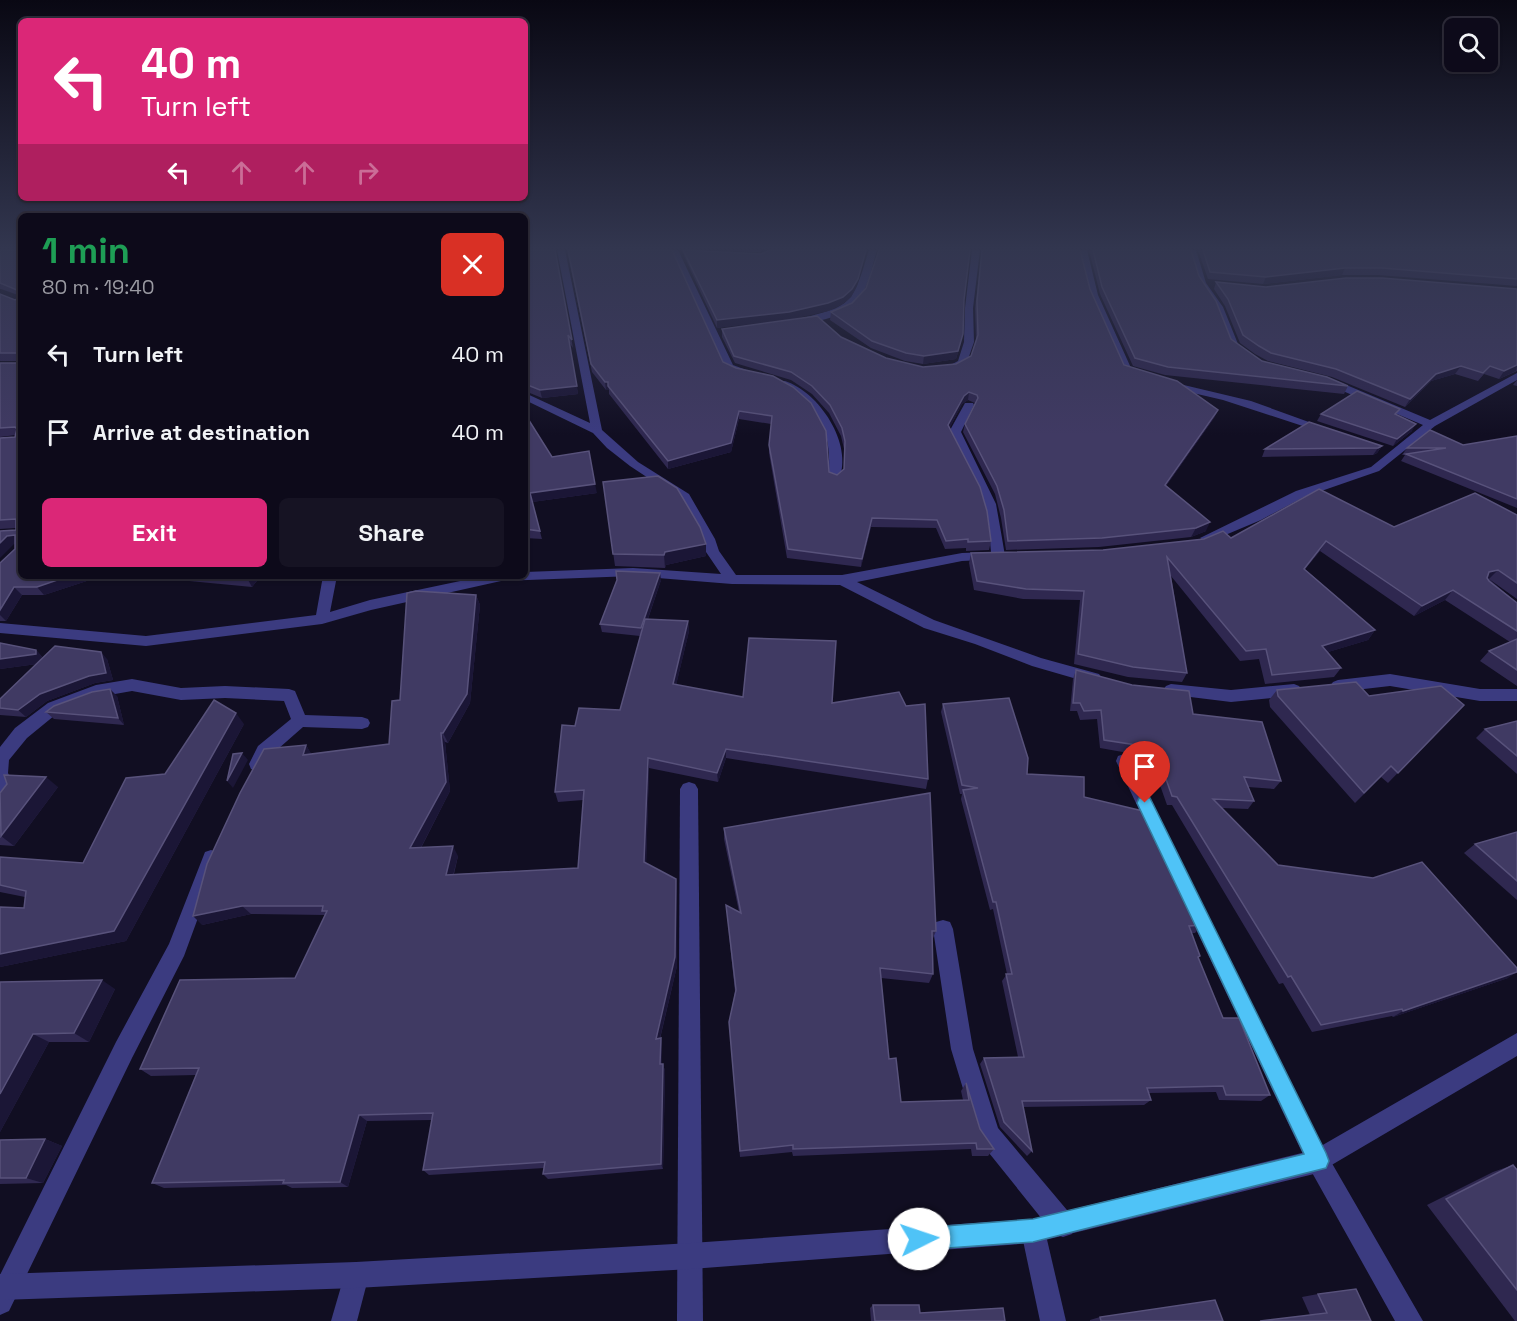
<!DOCTYPE html>
<meta charset="utf-8">
<style>
body{margin:0;font-family:"Space Grotesk",sans-serif;background:#161323;color:#f1f3f6;height:100vh;display:flex;flex-direction:column;font-size:22px;white-space:nowrap}
*{box-sizing:border-box;margin:0}
p{font-size:20px;color:#9a9aa2}
.icon{flex:none;width:33px;height:33px;fill:none;stroke:currentColor;stroke-width:2;stroke-linecap:round;stroke-linejoin:round}
.map{position:relative;flex:1;overflow:hidden}
.panel{position:absolute;left:18px;top:213px;width:510px;height:366px;display:flex;flex-direction:column;background:#0d0a1a;border-radius:9px;box-shadow:0 2px 4px #0004,0 0 0 2px #2d2b39}
.panel>*{flex:none}
.banner{position:absolute;left:18px;top:18px;width:510px;height:183px;border-radius:9px;box-shadow:0 2px 4px #0004,0 0 0 2px #2d2b39;background:#db2777;color:#fff;overflow:hidden}
.tools{position:absolute;left:1444px;top:18px;display:grid;gap:12px}
.tools a{display:grid;place-items:center;width:54px;height:54px;border-radius:9px;background:#0d0a1a;box-shadow:0 2px 4px #0004,0 0 0 2px #2d2b39;font-size:30px}
.pin{position:absolute;display:grid;place-items:center;width:51px;height:51px;color:#fff;margin:-62px -26px;border-radius:50% 50% 50% 0;rotate:-45deg;box-shadow:0 0 6px #0007}
.pin .icon{rotate:45deg}
.me{position:absolute;width:66px;margin:-33px;rotate:86deg;stroke-linejoin:round;filter:drop-shadow(0 0 4px #0008)}
.turn{display:flex;align-items:center;gap:21px;height:126px;padding:0 24px;font-size:27px}
.turn .icon{width:78px;height:78px;stroke-width:2.5}
.turn b{display:block;font-size:42px;line-height:51px}
.lanes{display:flex;align-items:center;height:57px;padding:0 24px;background:#0003;justify-content:center;gap:30px;direction:ltr}
.lanes .off{opacity:.35}
.round{display:grid;place-items:center;flex:none;width:63px;height:63px;border-radius:9px;background:#161323}
.head{display:flex;align-items:center;justify-content:space-between;height:102px;padding:0 24px}
h1{font-size:36px;font-weight:800;line-height:45px;color:#1e9e55}
.button{display:flex;gap:12px;margin-top:auto;padding:12px 24px}
.button a{flex:1;height:69px;border-radius:9px;background:#db2777;color:#fff;font-size:24px;font-weight:800;line-height:69px;text-align:center}
.button a+a{background:#161323;color:#f1f3f6}
ul{padding:0;list-style:none}
li{display:flex;align-items:center;gap:18px;height:78px;padding:0 24px}
li div{flex:1}
li b{display:block;font-size:22px}
li em{font-style:normal}
.map>svg:first-child{display:block}
.lines{fill:none;stroke-linecap:round;stroke-linejoin:round}
.minor{fill:#3b3b80;fill-rule:evenodd}
.tertiary{fill:#3b3b80;fill-rule:evenodd}
.wall{fill:#2f2850}
.shaded-wall{fill:#1b1636}
.building{fill:#403a63;stroke:#58527b;stroke-width:1.5}
.route{fill:#4fc3f7;stroke:#337fa1;stroke-width:1.5}
</style>
<div class="map">
<svg width="1517" height="1321" viewBox="0 0 1517 1321">
<rect width="100%" height="100%" fill="#110e22"/>
<g class="lines">
<g class="minor">
<path d="M557,250H565L602,430L638,462L689,494L715,539L719,551L736,575H842L962,553L991,552C989,530 987,507 977,487C968,468 955,452 949,432L965,403H973L974,405L961,432L996,504L1002,538L1005,556L1003,559L962,561L857,582L934,620L1041,658L1099,674L1102,678L1099,682L1094,684L1032,666L975,644L924,628L840,585L732,584L633,576L501,581L371,610L322,624L146,646L0,633V623L146,636L316,615L323,576H337L330,612L370,600L484,576H525V572L633,568L721,574L706,552L703,539L680,499L630,466L607,448L593,433L525,400V393L590,423Z"/>
<path d="M670,250H678L733,365L749,371V375H741L724,367Z"/>
<path d="M869,250H877C867,285 865,308 826,319C817,321 807,324 798,323V319C854,306 852,304 869,250Z"/>
<path d="M972,250H980L973,308L974,342L966,365L946,373L941,370L958,361L964,342L965,308Z"/>
<path d="M1079,250H1087L1098,295L1131,368L1145,374V378H1137L1122,370L1090,295Z"/>
<path d="M1188,250H1196L1206,283L1223,307L1238,344L1249,352V356H1243L1229,345L1215,307L1198,283Z"/>
<path d="M1517,373V380L1435,426L1379,471L1304,497L1261,520L1211,541L1206,542L1200,538L1296,491L1371,467L1423,425L1324,383V379H1332L1430,420Z"/>
<path d="M785,381C819,392 854,444 839,480L835,481L829,477C831,428 822,414 781,386V382Z"/>
<path d="M1167,381L1251,401L1331,430L1329,432H1321L1223,400L1163,386V382Z"/>
<path d="M1390,674L1480,689H1517V701H1480L1390,686L1338,692L1333,690L1330,686L1333,682L1338,680Z"/>
<path d="M132,679L181,688L225,686L289,689L295,691L305,715L362,717L368,719L370,723L368,727L362,729L303,727L270,756L263,769L257,771L251,769L249,764L258,746L291,719L284,701L225,698L181,700L132,691L98,697L60,711L27,738L9,760L8,773L17,793L6,809L0,811V747L15,728L48,703L96,685Z"/>
<path d="M1171,684L1231,690L1294,684L1299,686L1302,690L1299,694L1294,696L1231,702L1166,694L1163,690L1166,686Z"/>
<path d="M1124,754L1130,756L1132,761L1326,1153L1423,1321H1395L1310,1169L1116,761L1118,756Z"/>
<path d="M689,782L695,784L698,789L703,1321H677L680,789L683,784Z"/>
<path d="M211,850L217,852L220,858L184,956L132,1058L9,1311L0,1315V1275L116,1042L169,944L205,852Z"/>
<path d="M943,920L950,922L953,929L973,1049L998,1128L1072,1216L1075,1225L1072,1234L1063,1237L1054,1234L981,1143L977,1135L951,1049L933,929L936,922Z"/>
<path d="M1033,1219L1042,1222L1045,1231L1066,1321H1040L1021,1231L1024,1222Z"/>
<path d="M356,1262L365,1266L369,1275L357,1321H331L347,1266Z"/>
</g>
<path class="tertiary" d="M1517,1033V1056L1318,1173L1033,1243L691,1269L356,1288L0,1300V1274L356,1262L691,1243L1033,1219L1314,1150Z"/>
</g>
<g class="wall">
<path d="M0,250H21L102,576L44,595H22L6,621H0V563L15,549V544H14L16,528L0,529V438L15,437L16,435L0,437V363H17V361H0V294L15,300L18,298V295L1,289H0Z"/>
<path d="M525,250H555L573,348L569,342L578,394L542,398L525,391Z"/>
<path d="M567,250L723,362L829,472L837,475L844,469V449L841,436L829,413L812,394L791,380L735,363L722,337V329L841,337L886,358L923,367L956,364L971,356L976,340L975,308L982,250H1080L1090,289L1124,365L1218,410L1214,418L1166,486L1206,531L1191,537L1099,547L1006,550L1001,518L995,494L963,432L965,424L975,403L968,400L962,404L950,427L991,541L989,550L966,551V548L945,549L936,528L871,527L861,567L787,558L769,453L771,424L739,419L731,452L668,469L609,394V390H606L592,372Z"/>
<path d="M683,250L761,254L857,286L851,297L842,304L828,311L717,328L684,256Z"/>
<path d="M707,250H764L760,252Z"/>
<path d="M1089,250H1191L1199,276L1231,339L1262,361L1348,386L1344,394L1165,375L1133,366L1100,294Z"/>
<path d="M1198,250H1517V286L1378,275H1342L1263,284L1208,279Z"/>
<path d="M877,256L964,300L963,334L956,359L923,364L905,361L871,348L830,320L831,312L852,303L866,288Z"/>
<path d="M1216,282L1266,287L1517,289V371L1499,379L1484,374L1478,381L1455,374L1431,381L1405,407L1332,377L1268,361L1255,354L1240,343L1225,306L1214,289Z"/>
<path d="M1517,380V386L1513,385Z"/>
<path d="M525,414L552,457L597,493L532,502L542,539L525,538Z"/>
<path d="M1321,414L1397,415L1412,431L1393,446L1317,421Z"/>
<path d="M1517,436V508L1401,461L1405,455H1402L1407,448L1463,445Z"/>
<path d="M1382,446L1377,453L1373,455L1262,457L1265,449Z"/>
<path d="M603,482L706,544V556L666,565L665,568L615,566Z"/>
<path d="M1517,515V599L1489,579L1517,603V686L1480,661L1489,651L1510,642L1445,600L1414,616L1320,551L1305,569L1375,630L1368,640L1328,652L1341,668L1334,677L1265,684L1259,659L1240,661L1171,576L1187,673L1182,682L1128,677L1074,664L1080,600L1023,599L974,590L969,563L971,553L1103,550L1231,538L1394,527Z"/>
<path d="M137,576H261L252,587Z"/>
<path d="M661,580L648,619L688,621L689,631L676,685L743,697L832,703L928,779L926,789L726,758L718,782L649,768L646,863L677,888V966L660,1039L661,1038L662,1046V1064H663L665,1071L663,1169L548,1179L543,1174L544,1168L429,1175L423,1170L432,1120L367,1121L348,1187L292,1188L286,1185L164,1188L152,1183L196,1075L151,1076L140,1069L295,978L325,915L251,914L202,925L306,745L311,754L389,744L400,700L476,595L480,605L470,703L448,743L445,742L450,791L421,848L458,856L454,874L578,868L583,800L558,802L555,792L575,726L620,710L640,636L602,632L600,624Z"/>
<path d="M0,643L36,650L43,658L107,659L113,680L95,683L47,701L26,717L0,715V699L37,664L0,669Z"/>
<path d="M1076,670L1193,714L1281,781L1274,789L1248,787L1254,801L1248,809L1222,808L1278,865L1508,978L1393,1017L1392,1016L1312,1032L1283,983L1279,984L1172,805H1167L1161,788L1148,766L1152,759L1151,757L1100,748L1097,719L1080,720L1077,711H1070L1073,679Z"/>
<path d="M1277,690L1369,696L1464,705L1388,783L1381,777L1355,803L1270,707L1269,700Z"/>
<path d="M117,696L124,725L54,719L46,712Z"/>
<path d="M943,704L1027,774L1084,797L1202,925L1195,933H1191L1200,956L1198,958L1223,1018L1270,1095L1261,1101L1219,1100L1216,1092L1149,1093L1151,1100L1144,1105L1023,1107L1032,1151L1027,1156L1000,1127L980,1064L984,1058L1018,1057L1002,981L1007,974L993,909L990,910L961,799L962,794H960L941,712Z"/>
<path d="M1517,721V774L1476,738L1485,729Z"/>
<path d="M244,724L126,941L0,967V907L24,908L25,897L0,892V857L83,863L165,774Z"/>
<path d="M58,787L14,846L0,845V793Z"/>
<path d="M724,828L936,931L932,941L933,974L929,983L881,978L889,1059L901,1102L963,1100L961,1091L966,1083L980,1129L994,1149L988,1156H972L971,1149L793,1156L792,1152L740,1157L729,1022L735,992L726,905L739,912L724,839Z"/>
<path d="M1517,832V900L1464,853L1475,844Z"/>
<path d="M0,982L115,989L89,1042H49L0,1132Z"/>
<path d="M45,1139L62,1146L43,1183L0,1184V1140Z"/>
<path d="M1513,1165L1516,1169L1517,1168V1321H1515L1427,1205L1493,1172Z"/>
<path d="M1318,1294L1371,1321L1310,1315L1302,1297Z"/>
<path d="M873,1305L920,1313L1005,1321H871L870,1308Z"/>
<path d="M1100,1317L1223,1321H1090V1320Z"/>
</g>
<g class="shaded-wall">
<path d="M866,250H867L857,286L851,297L842,304L828,311L789,320L717,328V320Z"/>
<path d="M1345,268L1342,275L1263,284L1266,277Z"/>
<path d="M963,334L956,359L923,364L924,356Z"/>
<path d="M1517,365L1516,371L1499,379L1504,371Z"/>
<path d="M1461,366L1455,374L1431,381L1405,407L1410,399L1436,374Z"/>
<path d="M605,382H608L609,390H606Z"/>
<path d="M577,386L578,394L542,398L540,390Z"/>
<path d="M969,392L968,400L962,404L947,433L948,425L964,396Z"/>
<path d="M1218,410L1214,418L1161,493L1165,485Z"/>
<path d="M739,411V419L731,452L668,469V461Z"/>
<path d="M1416,424L1412,431L1393,446L1397,439Z"/>
<path d="M1382,446L1377,453L1373,455L1378,448Z"/>
<path d="M595,484L597,493L532,502L530,493Z"/>
<path d="M872,518L871,527L861,567L862,559Z"/>
<path d="M1210,522L1206,531L1191,537L1196,528Z"/>
<path d="M15,535L21,543L14,544L0,558V543L7,536Z"/>
<path d="M1326,541L1320,551L1298,578L1304,569Z"/>
<path d="M706,544V556L666,565L665,568L664,555L665,552Z"/>
<path d="M1498,570L1489,579L1481,582L1489,572Z"/>
<path d="M660,573L661,580L642,636L641,628Z"/>
<path d="M69,576H102L44,595L37,587Z"/>
<path d="M249,576H261L252,587L247,578Z"/>
<path d="M14,587L22,595L6,621L0,615V610Z"/>
<path d="M1453,590L1445,600L1414,616L1422,606Z"/>
<path d="M476,595L480,605L470,703L448,743L443,733Z"/>
<path d="M688,621L689,631L674,694L673,684Z"/>
<path d="M1375,630L1368,640L1315,656L1322,646Z"/>
<path d="M36,650L44,659V663L0,669V659Z"/>
<path d="M101,652L107,659L113,680L95,683L47,701L26,717L18,710Z"/>
<path d="M110,689L117,696L124,725L118,718Z"/>
<path d="M236,713L244,724L126,941L0,967V954Z"/>
<path d="M441,733L445,742L450,791L416,857L410,848Z"/>
<path d="M306,745L312,755H303Z"/>
<path d="M726,749V758L718,782L717,773Z"/>
<path d="M242,753L248,760L233,788L227,781Z"/>
<path d="M648,758L649,768L646,871L644,862Z"/>
<path d="M46,777L58,787L14,846L1,836Z"/>
<path d="M453,846L458,856L451,883L446,875Z"/>
<path d="M676,879L677,888V966L658,1046L656,1039Z"/>
<path d="M242,906L251,914L202,925L193,916Z"/>
<path d="M1517,972L1508,978L1393,1017L1403,1011Z"/>
<path d="M102,980L115,989L89,1042L74,1033Z"/>
<path d="M33,1034L49,1042L0,1132V1094Z"/>
<path d="M661,1038L662,1046V1071L660,1064Z"/>
<path d="M663,1064L665,1071L663,1169L661,1164Z"/>
<path d="M359,1115L367,1121L348,1187L340,1182Z"/>
<path d="M45,1139L62,1146L43,1183L26,1178Z"/>
</g>
<g class="building">
<path d="M0,250H21V576H69L37,587H14L0,610V563L15,549V535L7,536L0,543V531L16,530V519L0,520V438L15,437L17,429L15,427L0,428V363H17L18,355L16,353H0V294L15,300L18,298L17,290L0,283Z"/>
<path d="M525,250H555L572,340L568,335L577,386L540,390L525,384Z"/>
<path d="M568,250H672L723,362L736,368L773,376L793,387L811,403L826,431L829,472L837,475L844,469L845,441L842,428L830,405L812,386L791,372L734,356L722,329L817,316L841,337L886,358L923,367L956,364L971,356L978,335L977,301L982,250H1080L1090,289L1124,365L1177,381L1218,410L1165,485L1210,522L1196,528L1102,538L1008,541L1004,510L997,486L965,424L978,398L977,395L969,392L964,396L948,425L980,487L987,511L991,541L968,542V539L946,541L937,520L872,518L862,559L788,549L769,445L772,416L739,411L731,443L668,461L608,386V382H605L591,364Z"/>
<path d="M683,250L761,254L770,250H866L858,279L852,289L843,297L828,303L789,312L717,320Z"/>
<path d="M879,250H970L964,300L963,334L958,351L924,356L906,353L872,341L831,312L852,303L866,288Z"/>
<path d="M1093,250H1191L1199,276L1216,301L1231,339L1262,361L1327,377L1348,386L1168,367L1135,358L1102,287Z"/>
<path d="M1203,250H1517V279L1382,268H1345L1266,277L1210,272Z"/>
<path d="M1346,278H1382L1517,289V365L1504,371L1490,366L1483,373L1461,366L1436,374L1410,399L1336,369L1271,353L1259,346L1243,335L1228,299L1216,282L1266,287Z"/>
<path d="M1357,391L1400,409L1395,414L1416,424L1397,439L1321,414Z"/>
<path d="M525,414L552,457L589,451L595,484L530,493L540,531L525,529Z"/>
<path d="M1309,422L1382,446L1378,448L1265,449Z"/>
<path d="M1430,430L1463,445L1517,436V499L1406,454L1446,448H1407Z"/>
<path d="M658,476L677,488L700,527L706,544L665,552L664,555L613,554L603,482Z"/>
<path d="M1319,489L1394,527L1475,493L1517,515V583L1498,570L1489,572L1487,578L1489,581L1517,603V631L1453,590L1422,606L1326,541L1304,569L1375,630L1322,646L1341,668L1272,675L1266,649L1246,651L1167,557L1187,673L1133,667L1078,654L1084,591L1026,589L977,581L971,553L1103,550L1204,539L1223,531L1231,538Z"/>
<path d="M616,571L660,573L641,628L600,624L617,580Z"/>
<path d="M221,576H249L247,578Z"/>
<path d="M416,591L476,595L467,694L443,733H441L446,782L410,848L453,846L446,875L578,868L584,790L555,792L562,725L575,726L579,708L620,710L645,619L688,621L673,684L743,697L749,638L836,641L832,703L899,692L906,706L925,704L928,779L726,749L717,773L648,758L644,862L676,879L675,957L656,1039L661,1038L660,1064H663L661,1164L543,1174L545,1162L423,1170L433,1113L359,1115L340,1182L283,1183L284,1180L152,1183L199,1068L140,1069L180,980L295,978L327,911H322L323,906H242L193,916L207,864L240,793L264,749L306,745L303,755L389,744L392,701L400,700L407,593Z"/>
<path d="M1517,639V670L1489,651Z"/>
<path d="M0,643L36,650V654L0,659Z"/>
<path d="M55,646L101,652L106,673L89,676L40,694L18,710L0,708V699Z"/>
<path d="M1076,670L1132,685L1189,691L1193,714L1262,722L1281,781L1244,777L1254,801L1213,799L1278,865L1373,878L1422,862L1517,968V972L1403,1011L1402,1009L1321,1025L1291,976L1288,977L1177,797L1172,796L1166,779L1153,757L1158,753L1156,748L1104,740L1101,710L1084,711L1080,703H1073Z"/>
<path d="M1356,682L1369,696L1441,686L1464,705L1398,773L1391,766L1364,793L1278,696L1277,690Z"/>
<path d="M110,689L118,718L46,712L54,706L92,692Z"/>
<path d="M1009,698L1028,758L1027,774L1084,777V797L1147,812L1202,925L1189,926L1200,956L1198,957L1223,1018H1239L1270,1095H1226L1223,1086L1147,1088L1151,1100L1022,1101L1032,1151L1004,1122L984,1058L1024,1057L1006,974H1012L996,902H993L963,790L978,788L962,785L943,704Z"/>
<path d="M214,700L236,713L114,931L0,954V907L24,908L26,891L0,885V857L83,863L126,778L165,774Z"/>
<path d="M1517,721V756L1485,729Z"/>
<path d="M242,753L227,781L233,754Z"/>
<path d="M4,775L46,777L1,836L0,793L7,784Z"/>
<path d="M930,793L936,931H932L933,974L880,968L889,1059L896,1058L901,1102L969,1100L966,1083L980,1129L994,1149H977L976,1143L793,1149V1145L740,1151L729,1022L736,990L726,905L741,913L724,828Z"/>
<path d="M1517,832V881L1475,844Z"/>
<path d="M102,980L74,1033L33,1034L0,1094V982Z"/>
<path d="M45,1139L26,1178H0V1140Z"/>
<path d="M1513,1165L1517,1170V1290L1446,1199Z"/>
<path d="M1356,1289L1371,1321H1260L1327,1313L1318,1294Z"/>
<path d="M1215,1300L1223,1321H1101L1100,1317Z"/>
<path d="M873,1305H919L920,1313L1003,1308L1005,1321H875Z"/>
</g>
<linearGradient id="sky" x2="0" y2="1"><stop stop-color="#090813"/><stop offset="0.57" stop-color="#32364f"/><stop offset="1" stop-color="#32364f" stop-opacity="0"/></linearGradient>
<rect width="1517" height="435" fill="url(#sky)"/>
<path class="route" d="M1145,797L1150,798L1326,1153L1329,1161L1326,1168L1033,1242L919,1250L911,1247L908,1239L911,1231L919,1228L1033,1219L1304,1154L1137,803L1139,798Z"/>
</svg>
<div class="tools">
<a><svg class="icon" aria-label="search" viewBox="0 0 24 24"><circle cx="10" cy="10" r="6"/><path d="M15 15l6 6"/></svg></a>
</div>
<div class="pin" style="left:1145px;top:803px;background:#d93025"><svg class="icon" aria-label="arrive" viewBox="0 0 24 24"><path d="M6 21V4h12l-3 4 3 4H6"/></svg></div>
<svg class="me" style="left:919px;top:1239px" viewBox="-20 -20 40 40"><circle r="19" fill="#fff"/><path d="M0-13L10 11 0 6-10 11z" fill="#4fc3f7"/></svg>
<div class="banner">
<div class="turn"><svg class="icon" aria-label="left" viewBox="0 0 24 24"><path d="M17 20v-9H6M10 6l-5 5 5 5"/></svg><div><b>40 m</b>Turn left</div></div>
<div class="lanes"><svg class="icon" aria-label="left" viewBox="0 0 24 24"><path d="M17 20v-9H6M10 6l-5 5 5 5"/></svg><svg class="icon off" aria-label="ahead" viewBox="0 0 24 24"><path d="M12 20V5M6 11l6-6 6 6"/></svg><svg class="icon off" aria-label="ahead" viewBox="0 0 24 24"><path d="M12 20V5M6 11l6-6 6 6"/></svg><svg class="icon off" aria-label="right" viewBox="0 0 24 24"><path d="M7 20v-9h11M14 6l5 5-5 5"/></svg></div>
</div>
<section class="panel">
<div class="head"><div><h1>1 min</h1><p>80 m · 19:40</p></div><a class="round" style="background:#d93025;color:#fff"><svg class="icon" aria-label="close" viewBox="0 0 24 24"><path d="M6 6l12 12M18 6L6 18"/></svg></a></div>
<ul>
<li><svg class="icon" aria-label="left" viewBox="0 0 24 24"><path d="M17 20v-9H6M10 6l-5 5 5 5"/></svg><div><b>Turn left</b></div><em>40 m</em></li>
<li><svg class="icon" aria-label="arrive" viewBox="0 0 24 24"><path d="M6 21V4h12l-3 4 3 4H6"/></svg><div><b>Arrive at destination</b></div><em>40 m</em></li>
</ul>
<div class="button"><a>Exit</a><a>Share</a></div>
</section>
</div>
